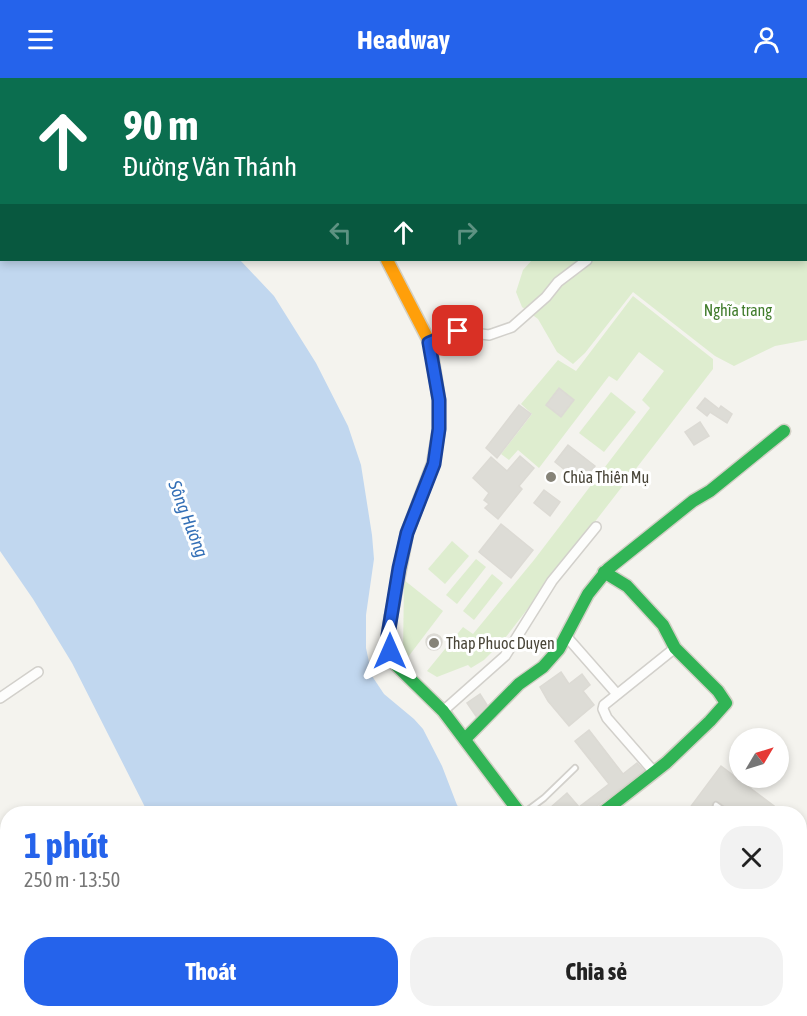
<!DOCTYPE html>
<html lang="vi">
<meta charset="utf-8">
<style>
body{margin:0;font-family:"Asap Condensed",sans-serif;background:#f2f2f2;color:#222;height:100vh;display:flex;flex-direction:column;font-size:22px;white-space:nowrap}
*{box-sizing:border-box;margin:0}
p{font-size:20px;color:#767676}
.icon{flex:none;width:33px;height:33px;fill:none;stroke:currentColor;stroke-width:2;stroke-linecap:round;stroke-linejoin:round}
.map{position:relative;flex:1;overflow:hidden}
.details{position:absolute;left:0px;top:728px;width:807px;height:212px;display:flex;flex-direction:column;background:#fff;border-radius:24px 24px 0 0;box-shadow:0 3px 9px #0003}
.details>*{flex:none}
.hud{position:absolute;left:0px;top:0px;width:807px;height:183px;box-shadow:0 3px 9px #0003;background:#0b6e4f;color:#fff;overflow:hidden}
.needle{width:39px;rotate:52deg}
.buttons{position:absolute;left:729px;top:650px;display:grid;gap:12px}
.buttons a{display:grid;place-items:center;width:60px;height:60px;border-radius:50%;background:#fff;box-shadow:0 3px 9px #0003;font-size:30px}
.pin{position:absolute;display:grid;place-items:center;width:51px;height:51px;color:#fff;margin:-26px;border-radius:12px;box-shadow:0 3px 9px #0006}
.me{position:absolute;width:66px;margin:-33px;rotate:0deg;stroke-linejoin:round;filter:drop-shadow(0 0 4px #0008)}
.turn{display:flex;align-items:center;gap:21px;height:126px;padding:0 24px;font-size:27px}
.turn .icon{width:78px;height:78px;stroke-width:2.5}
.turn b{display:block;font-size:42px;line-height:51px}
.lanes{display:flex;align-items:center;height:57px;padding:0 24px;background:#0003;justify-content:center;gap:30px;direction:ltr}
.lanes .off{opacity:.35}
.round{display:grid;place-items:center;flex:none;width:63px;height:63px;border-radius:24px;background:#f2f2f2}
.summary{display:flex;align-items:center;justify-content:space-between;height:102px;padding:0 24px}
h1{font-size:36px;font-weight:700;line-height:45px;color:#2563eb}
.button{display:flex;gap:12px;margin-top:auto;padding:12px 24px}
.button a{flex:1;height:69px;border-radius:24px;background:#2563eb;color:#fff;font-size:24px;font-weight:700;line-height:69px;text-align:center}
.button a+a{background:#f2f2f2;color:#222}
header{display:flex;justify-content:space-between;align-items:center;height:78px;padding:0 24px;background:#2563eb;color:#fff;font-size:27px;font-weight:700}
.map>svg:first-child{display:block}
.green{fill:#deedcf}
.water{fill:#c1d7ef}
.building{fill:#dddcd6;stroke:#dcdad4;stroke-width:1.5}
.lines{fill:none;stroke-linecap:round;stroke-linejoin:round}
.lane-casing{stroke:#d2d0cb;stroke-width:8}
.street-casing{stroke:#d2d0cb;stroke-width:12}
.fast-casing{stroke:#d2d0c5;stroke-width:15}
.slow-casing{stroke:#d2d0c5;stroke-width:15}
.lane{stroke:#fdfdfc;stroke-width:4.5}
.street{stroke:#fdfdfc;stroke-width:9}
.fast{stroke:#30b455;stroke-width:12}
.slow{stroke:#ff9f0a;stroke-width:12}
.route-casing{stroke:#184099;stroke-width:15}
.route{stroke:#2563eb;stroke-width:10}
.poi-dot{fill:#868378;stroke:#fff;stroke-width:2}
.labels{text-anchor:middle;stroke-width:6;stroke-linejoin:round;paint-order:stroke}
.park-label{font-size:16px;fill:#417c2c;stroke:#fff}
.poi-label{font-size:16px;fill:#4a4639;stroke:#fff;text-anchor:start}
.water-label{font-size:18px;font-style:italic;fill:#336fb6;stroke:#fff}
</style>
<header><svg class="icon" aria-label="menu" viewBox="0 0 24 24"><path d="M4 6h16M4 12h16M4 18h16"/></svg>Headway<svg class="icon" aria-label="person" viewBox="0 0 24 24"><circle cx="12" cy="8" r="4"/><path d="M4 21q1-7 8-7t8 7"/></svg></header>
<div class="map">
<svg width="807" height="938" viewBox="0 0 807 938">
<rect width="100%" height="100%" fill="#f4f3ee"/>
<g class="green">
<path d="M434,0H807V262L775,268L734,288L715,278L633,214L585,275L573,286L557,274L538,241L522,229L516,214L523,192L532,182H806V2Z"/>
<path d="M633,218L713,281V291L502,564L484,582L471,590L468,587L437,599L427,593L463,549L473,556L534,482L650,330L642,322L664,293L639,274L617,303L609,298L539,390L518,372L509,382L501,376L532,336L521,326L558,282L576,293Z"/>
<path d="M611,314L636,334L604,374L579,355Z"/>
<path d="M452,463L469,478L445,506L428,491Z"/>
<path d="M476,481L486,489L457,526L446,517Z"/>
<path d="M492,496L503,505L474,542L463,533Z"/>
<path d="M404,502L443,533L408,579L403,575Z"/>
</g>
<g class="water">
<path d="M0,0L42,1L2,2V182H240L274,218L316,285L348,348L361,387L372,457L374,481L366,537V570L372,598L384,616L414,641L423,651L442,688L457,727L463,735H148L72,585L33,521L0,473Z"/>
<path d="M258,932H659L667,938H262Z"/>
</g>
<g class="building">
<path d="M559,310L574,322L561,339L546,327Z"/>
<path d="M705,320L719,331L721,328L732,336L727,345L710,334L707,338L697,330Z"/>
<path d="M519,327L531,336L497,380L486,370Z"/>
<path d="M700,344L709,358L694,367L685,354Z"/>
<path d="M568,367L595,388L581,405L555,384Z"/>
<path d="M520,378L534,390L519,408L522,411L498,441L485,430L489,426L484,422L489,415L473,400L491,379L507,393Z"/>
<path d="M544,412L560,424L550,438L534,425Z"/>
<path d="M501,446L533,472L511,500L479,474Z"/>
<circle cx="434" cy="564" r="8"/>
<path d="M561,594L569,606L582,596L590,607L583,613L594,627L569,648L548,623L540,609Z"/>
<path d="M480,616L487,627L476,638L467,625Z"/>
<path d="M589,652L623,696L637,685L644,693L597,728L594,735H555L550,730L567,715L579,729L609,706L575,663Z"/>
<path d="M721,688L774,728L769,735H731L730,731L716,723L712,725V728L719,735H686Z"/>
</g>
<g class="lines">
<defs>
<g id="lane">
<path d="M716,727L727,735"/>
<path d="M524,735L544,720L575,690"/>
<path d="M46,932L48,938"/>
</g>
<g id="street">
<path d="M668,2L669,0"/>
<path d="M806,77L807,76"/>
<path d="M430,265L458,253L489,257L512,249L546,219L558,204L587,182"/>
<path d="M566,558L617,616"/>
<path d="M0,620L38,594"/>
<path d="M443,633L505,578L552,503L596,449"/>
<path d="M655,695L607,640L603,631L604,627L675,570"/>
</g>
<g id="fast">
<path d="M197,0L200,2"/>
<path d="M391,538L388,557L390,573L397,588L443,633L520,735"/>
<path d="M465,661L519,606L543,589L559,571L588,516L608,491L693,423L710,413L784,353"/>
<path d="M602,735L666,685L710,643L726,625L718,613L675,570L663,547L627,508L604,494"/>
<path d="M736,932L747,938"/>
</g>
<path id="slow" d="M387,182L430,265L439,322V351L433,386L407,455L391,538"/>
</defs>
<use href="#lane" class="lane-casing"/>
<use href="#street" class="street-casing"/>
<use href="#fast" class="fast-casing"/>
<use href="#slow" class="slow-casing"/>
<use href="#lane" class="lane"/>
<use href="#street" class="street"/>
<use href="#fast" class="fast"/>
<use href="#slow" class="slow"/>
</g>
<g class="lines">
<defs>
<path id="route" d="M390,573L388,557L399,490L407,455L434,386L439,351V322L429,265L458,253"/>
</defs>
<use href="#route" class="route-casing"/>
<use href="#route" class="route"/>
</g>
<g class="poi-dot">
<circle cx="551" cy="399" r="6"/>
<circle cx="434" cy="565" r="6"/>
</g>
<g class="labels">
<g class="park-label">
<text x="738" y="238">Nghĩa trang</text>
</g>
<g class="poi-label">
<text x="563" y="405">Chùa Thiên Mụ</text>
<text x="446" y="571">Thap Phuoc Duyen</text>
</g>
<g class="water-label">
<text transform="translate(188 441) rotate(69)" y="6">Sông Hương</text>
</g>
</g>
</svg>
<div class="buttons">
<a><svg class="needle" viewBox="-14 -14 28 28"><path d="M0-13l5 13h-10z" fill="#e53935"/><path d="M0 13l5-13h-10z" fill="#767676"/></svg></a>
</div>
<div class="pin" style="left:458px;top:253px;background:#d93025"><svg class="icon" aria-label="arrive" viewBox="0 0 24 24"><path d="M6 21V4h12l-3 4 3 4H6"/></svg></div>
<svg class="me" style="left:390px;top:573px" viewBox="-20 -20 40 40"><path d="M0-17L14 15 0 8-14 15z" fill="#2563eb" stroke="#fff" stroke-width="4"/></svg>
<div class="hud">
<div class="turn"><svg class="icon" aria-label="ahead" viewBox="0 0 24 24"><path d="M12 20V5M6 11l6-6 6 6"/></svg><div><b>90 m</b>Đường Văn Thánh</div></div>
<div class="lanes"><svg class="icon off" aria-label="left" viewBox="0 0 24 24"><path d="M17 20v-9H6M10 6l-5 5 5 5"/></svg><svg class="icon" aria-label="ahead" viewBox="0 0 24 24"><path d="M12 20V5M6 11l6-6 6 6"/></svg><svg class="icon off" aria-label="right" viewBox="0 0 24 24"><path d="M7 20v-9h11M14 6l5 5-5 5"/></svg></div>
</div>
<section class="details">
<div class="summary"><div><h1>1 phút</h1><p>250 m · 13:50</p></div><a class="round"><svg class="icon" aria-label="close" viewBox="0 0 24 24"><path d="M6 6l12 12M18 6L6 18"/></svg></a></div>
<div class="button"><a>Thoát</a><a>Chia sẻ</a></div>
</section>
</div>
